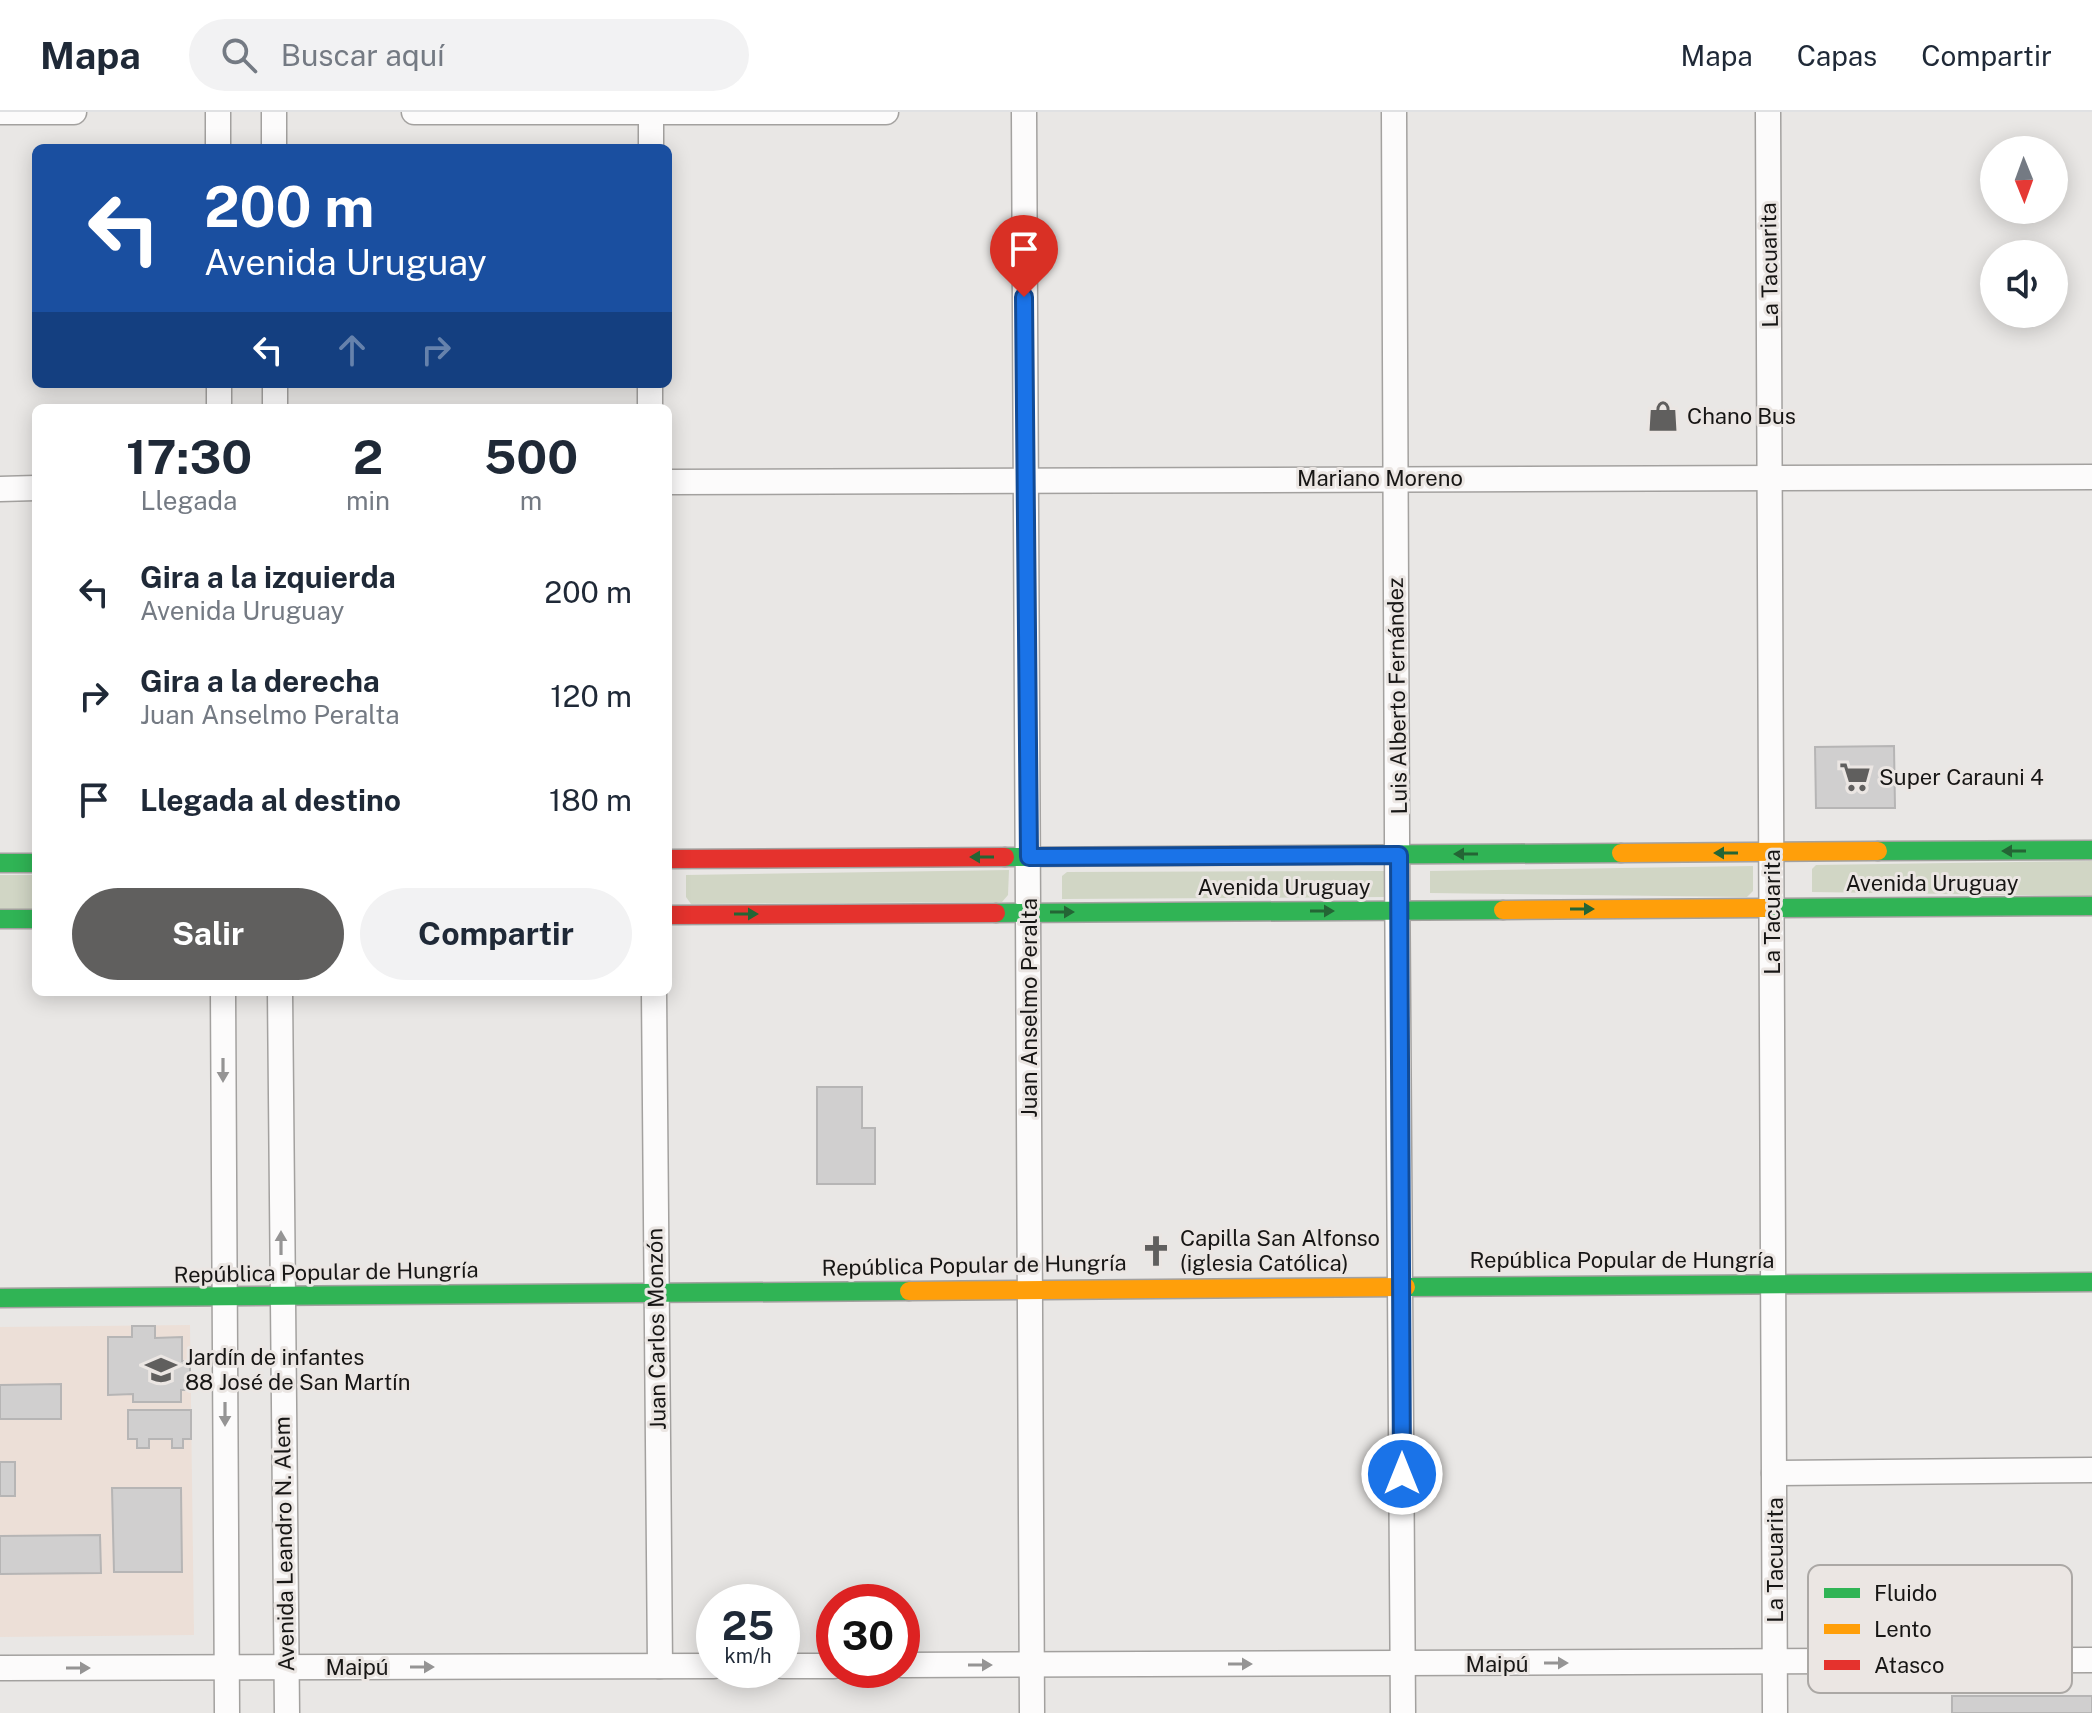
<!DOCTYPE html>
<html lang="es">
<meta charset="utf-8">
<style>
body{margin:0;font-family:"Public Sans",sans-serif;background:#f2f2f3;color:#1f2937;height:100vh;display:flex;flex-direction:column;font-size:30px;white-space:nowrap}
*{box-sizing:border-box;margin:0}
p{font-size:26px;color:#747a83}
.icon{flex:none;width:44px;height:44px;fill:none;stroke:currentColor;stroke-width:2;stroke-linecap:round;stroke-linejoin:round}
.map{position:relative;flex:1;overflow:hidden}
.panel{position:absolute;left:32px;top:292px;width:640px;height:592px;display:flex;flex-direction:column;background:#fff;border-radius:12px;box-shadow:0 4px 20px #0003}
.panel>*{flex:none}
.hud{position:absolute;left:32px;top:32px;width:640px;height:244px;border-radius:12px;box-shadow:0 4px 20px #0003;background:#1a4fa0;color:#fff;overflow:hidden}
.needle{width:52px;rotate:179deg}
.buttons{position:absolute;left:1980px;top:24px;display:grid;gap:16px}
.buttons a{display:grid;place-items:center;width:88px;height:88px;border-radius:50%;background:#fff;box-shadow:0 4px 20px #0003;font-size:40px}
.speed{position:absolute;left:696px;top:1472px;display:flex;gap:16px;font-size:40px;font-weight:700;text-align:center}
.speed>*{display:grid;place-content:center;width:104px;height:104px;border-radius:50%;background:#fff;box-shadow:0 4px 20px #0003;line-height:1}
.speed small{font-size:20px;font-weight:400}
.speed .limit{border:12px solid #d22;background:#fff;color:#111}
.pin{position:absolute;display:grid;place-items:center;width:68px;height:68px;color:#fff;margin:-82px -34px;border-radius:50% 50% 50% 0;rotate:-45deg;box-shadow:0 0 8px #0007}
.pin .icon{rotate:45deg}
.me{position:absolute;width:88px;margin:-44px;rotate:0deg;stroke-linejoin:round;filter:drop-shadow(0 0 6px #0008)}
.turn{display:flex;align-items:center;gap:28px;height:168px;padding:0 40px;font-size:36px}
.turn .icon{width:104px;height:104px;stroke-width:2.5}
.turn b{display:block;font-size:56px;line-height:68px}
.lanes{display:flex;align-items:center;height:76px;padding:0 40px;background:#0003;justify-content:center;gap:40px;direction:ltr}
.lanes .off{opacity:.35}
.eta{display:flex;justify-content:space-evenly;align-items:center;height:136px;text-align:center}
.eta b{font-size:48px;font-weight:700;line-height:56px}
.primary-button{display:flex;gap:16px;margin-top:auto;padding:16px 40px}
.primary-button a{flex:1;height:92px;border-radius:48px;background:#605f5e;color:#fff;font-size:32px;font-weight:700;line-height:92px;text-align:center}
.primary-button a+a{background:#f2f2f3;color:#1f2937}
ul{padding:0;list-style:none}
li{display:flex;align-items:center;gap:24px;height:104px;padding:0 40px}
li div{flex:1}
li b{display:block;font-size:30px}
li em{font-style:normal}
header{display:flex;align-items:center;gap:48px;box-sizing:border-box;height:112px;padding:0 40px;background:#fff;border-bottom:2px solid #e0e1e3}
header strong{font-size:38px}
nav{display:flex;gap:44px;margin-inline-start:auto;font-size:28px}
.search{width:560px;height:72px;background:#f2f2f3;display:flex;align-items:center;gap:20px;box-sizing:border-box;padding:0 28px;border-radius:44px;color:#747a83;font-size:30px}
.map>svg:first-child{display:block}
.education{fill:#ecdfd7}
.green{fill:#d1d6c5}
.building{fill:#d0cfcf;stroke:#b6b5b5;stroke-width:2}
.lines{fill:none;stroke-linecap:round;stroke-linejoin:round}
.street-casing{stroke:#a3a19f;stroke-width:27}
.fast-casing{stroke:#a3a19f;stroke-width:21}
.slow-casing{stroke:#a3a19f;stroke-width:21}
.jam-casing{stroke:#a3a19f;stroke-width:21}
.street{stroke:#fcfbfb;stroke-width:24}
.fast{stroke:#30b455;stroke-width:18}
.slow{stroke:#ff9f0a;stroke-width:18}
.jam{stroke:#e5322d;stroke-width:18}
.oneway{fill:#246535}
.oneway2{fill:#959494}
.route-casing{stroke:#114b97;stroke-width:20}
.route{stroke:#1a73e8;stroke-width:14}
.labels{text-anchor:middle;stroke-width:6;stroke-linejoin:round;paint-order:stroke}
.street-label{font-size:22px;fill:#171615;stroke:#ebe6e3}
.poi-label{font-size:22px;fill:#171615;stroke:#ebe6e3;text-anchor:start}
.key{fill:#ebe6e3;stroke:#aba8a5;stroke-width:2}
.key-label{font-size:22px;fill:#171615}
</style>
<header>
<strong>Mapa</strong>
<div class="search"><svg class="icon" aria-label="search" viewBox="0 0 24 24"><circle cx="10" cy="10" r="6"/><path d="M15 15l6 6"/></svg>Buscar aquí</div>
<nav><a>Mapa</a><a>Capas</a><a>Compartir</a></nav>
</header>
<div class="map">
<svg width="2092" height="1601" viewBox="0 0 2092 1601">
<rect width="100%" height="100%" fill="#e9e7e5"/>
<path class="education" d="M190,1213L194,1523L0,1525V1215Z"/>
<g class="green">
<path d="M2092,749V784L1812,780V757L1816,753Z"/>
<path d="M1753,754V779L1747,785L1430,781V759Z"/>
<path d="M1009,758L1008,783L1002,790L691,792L686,785V763Z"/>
<path d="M1385,759V785L1062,787V764L1067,760Z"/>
<rect x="0" y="763" width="36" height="34"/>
</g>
<g class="building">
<path d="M1894,634L1895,696H1816L1815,635Z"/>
<path d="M817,975H862V1016H875V1072H817Z"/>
<path d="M132,1214H155V1226L182,1225V1249H190V1278H181V1290H133V1282L108,1283V1225H132Z"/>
<path d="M61,1272V1307H0V1273Z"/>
<path d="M128,1298H191V1327H183V1336H172V1327H149V1336H137V1327H128Z"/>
<rect x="0" y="1350" width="15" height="34"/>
<path d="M112,1376H181L182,1460H114Z"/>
<path d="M100,1423L101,1461L0,1462V1424Z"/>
<rect x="1952" y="1584" width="140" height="17"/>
</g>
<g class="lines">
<defs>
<g id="street">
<path d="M0,0H74"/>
<path d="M218,0V36"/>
<path d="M274,0V36"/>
<path d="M414,0H886"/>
<path d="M1024,0L1032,1601"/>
<path d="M1394,0C1392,534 1402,1067 1403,1601"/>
<path d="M1768,0L1775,1601"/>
<path d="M651,36V0"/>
<path d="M219,272V296"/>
<path d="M275,272V296"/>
<path d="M650,296V272"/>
<path d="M668,370L2092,365"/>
<path d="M0,377L36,376"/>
<path d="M223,880L227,1601"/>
<path d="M280,880L287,1601"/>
<path d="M654,880L660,1554"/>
<path d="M1774,1361L2092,1358"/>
<path d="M902,1553L2092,1548"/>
<path d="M782,1554H834"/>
<path d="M0,1556L714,1554"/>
</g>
<g id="fast">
<path d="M1878,739L2092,738"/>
<path d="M1005,745L1621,741"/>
<path d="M0,751H36"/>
<path d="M1763,796L2092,794"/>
<path d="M996,801L1503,798"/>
<path d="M0,807H36"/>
<path d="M1406,1175L2092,1170"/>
<path d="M0,1186L909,1179"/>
</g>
<g id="slow">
<path d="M1621,741L1878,739"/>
<path d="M1503,798L1763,796"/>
<path d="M909,1179L1406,1175"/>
</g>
<g id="jam">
<path d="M668,747L1005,745"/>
<path d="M668,803L996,801"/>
</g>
</defs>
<use href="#street" class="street-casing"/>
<use href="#fast" class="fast-casing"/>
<use href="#slow" class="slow-casing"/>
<use href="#jam" class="jam-casing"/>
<use href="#street" class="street"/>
<use href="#fast" class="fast"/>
<use href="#slow" class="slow"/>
<use href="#jam" class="jam"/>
</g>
<defs><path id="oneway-solid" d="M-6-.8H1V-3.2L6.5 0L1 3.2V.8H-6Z" transform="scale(2)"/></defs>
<g class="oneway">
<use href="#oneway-solid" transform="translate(2014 739) rotate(180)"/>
<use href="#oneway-solid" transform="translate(1726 741) rotate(180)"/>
<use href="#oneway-solid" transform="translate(1466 742) rotate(180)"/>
<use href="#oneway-solid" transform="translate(982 745) rotate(180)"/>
<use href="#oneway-solid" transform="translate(1582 797)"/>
<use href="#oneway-solid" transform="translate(1322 799)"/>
<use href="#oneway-solid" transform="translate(1062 800)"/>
<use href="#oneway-solid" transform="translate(746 802)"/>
</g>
<g class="oneway2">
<use href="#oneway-solid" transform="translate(223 958) rotate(90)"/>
<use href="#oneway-solid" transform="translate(281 1131) rotate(-90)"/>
<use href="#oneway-solid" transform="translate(225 1302) rotate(90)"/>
<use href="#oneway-solid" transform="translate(1556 1551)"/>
<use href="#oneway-solid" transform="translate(1240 1552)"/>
<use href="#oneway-solid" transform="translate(980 1553)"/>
<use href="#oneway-solid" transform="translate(422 1555)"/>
<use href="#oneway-solid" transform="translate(78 1556)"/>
</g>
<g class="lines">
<defs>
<path id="route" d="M1024,185L1029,745L1399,743L1402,1362"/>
</defs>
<use href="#route" class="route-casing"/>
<use href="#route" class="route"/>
</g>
<defs>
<symbol id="shop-bare" viewBox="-9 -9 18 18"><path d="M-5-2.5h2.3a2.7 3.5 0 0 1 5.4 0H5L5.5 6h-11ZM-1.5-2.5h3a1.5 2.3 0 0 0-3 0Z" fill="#605f5e" stroke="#ebe6e3" stroke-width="2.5" paint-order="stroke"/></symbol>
<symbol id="supermarket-bare" viewBox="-9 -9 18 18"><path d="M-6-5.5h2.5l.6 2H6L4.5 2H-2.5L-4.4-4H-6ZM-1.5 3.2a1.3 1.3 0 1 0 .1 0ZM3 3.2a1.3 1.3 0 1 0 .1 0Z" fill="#605f5e" stroke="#ebe6e3" stroke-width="2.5" paint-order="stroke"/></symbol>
<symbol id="church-bare" viewBox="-9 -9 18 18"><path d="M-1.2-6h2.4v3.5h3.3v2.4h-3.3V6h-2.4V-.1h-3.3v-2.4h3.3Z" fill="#605f5e" stroke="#ebe6e3" stroke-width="2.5" paint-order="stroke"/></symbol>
<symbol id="school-bare" viewBox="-9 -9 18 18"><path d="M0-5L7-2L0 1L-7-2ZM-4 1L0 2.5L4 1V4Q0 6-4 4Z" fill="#605f5e" stroke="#ebe6e3" stroke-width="2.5" paint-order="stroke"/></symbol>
</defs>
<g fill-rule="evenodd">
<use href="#shop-bare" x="1641" y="282" width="44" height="44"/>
<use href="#supermarket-bare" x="1833" y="643" width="44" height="44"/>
<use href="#church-bare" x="1134" y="1117" width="44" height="44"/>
<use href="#school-bare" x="139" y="1236" width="44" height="44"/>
</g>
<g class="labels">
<g class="street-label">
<text transform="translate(1769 153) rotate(-91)" y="8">La Tacuarita</text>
<text x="1380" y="374">Mariano Moreno</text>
<text transform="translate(1397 584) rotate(-91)" y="8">Luis Alberto Fernández</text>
<text x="1932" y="779">Avenida Uruguay</text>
<text x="1284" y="783">Avenida Uruguay</text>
<text transform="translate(1772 800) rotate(-90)" y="8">La Tacuarita</text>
<text transform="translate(1029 896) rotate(-90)" y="8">Juan Anselmo Peralta</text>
<text x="1622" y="1156">República Popular de Hungría</text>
<text transform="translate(974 1153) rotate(-1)" y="8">República Popular de Hungría</text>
<text transform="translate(326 1160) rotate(-1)" y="8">República Popular de Hungría</text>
<text transform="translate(656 1217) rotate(-91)" y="8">Juan Carlos Monzón</text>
<text transform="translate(284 1432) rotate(-91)" y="8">Avenida Leandro N. Alem</text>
<text transform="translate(1775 1448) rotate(-90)" y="8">La Tacuarita</text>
<text x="1497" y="1560">Maipú</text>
<text x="357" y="1563">Maipú</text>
</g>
<g class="poi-label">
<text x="1687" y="312">Chano Bus</text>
<text x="1879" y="673">Super Carauni 4</text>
<text x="1180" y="1134">Capilla San Alfonso<tspan x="1180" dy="25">(iglesia Católica)</tspan></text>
<text x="185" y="1253">Jardín de infantes<tspan x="185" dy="25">88 José de San Martín</tspan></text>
</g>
</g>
<rect x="1808" y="1453" width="264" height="128" rx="12" class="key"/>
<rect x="1824" y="1476" width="36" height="10" fill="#30b455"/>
<rect x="1824" y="1512" width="36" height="10" fill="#ff9f0a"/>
<rect x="1824" y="1548" width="36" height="10" fill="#e5322d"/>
<g class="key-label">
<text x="1874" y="1489">Fluido</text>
<text x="1874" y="1525">Lento</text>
<text x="1874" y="1561">Atasco</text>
</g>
</svg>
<div class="buttons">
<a><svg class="needle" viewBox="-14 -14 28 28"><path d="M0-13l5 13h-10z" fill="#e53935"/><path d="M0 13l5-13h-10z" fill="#747a83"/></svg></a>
<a><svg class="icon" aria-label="sound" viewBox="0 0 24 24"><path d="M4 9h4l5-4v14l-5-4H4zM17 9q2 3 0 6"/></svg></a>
</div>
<div class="speed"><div>25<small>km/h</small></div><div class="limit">30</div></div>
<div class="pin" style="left:1024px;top:185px;background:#d93025"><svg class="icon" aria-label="arrive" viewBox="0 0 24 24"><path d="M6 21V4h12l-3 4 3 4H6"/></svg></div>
<svg class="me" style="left:1402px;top:1362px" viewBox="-20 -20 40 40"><circle r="17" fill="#1a73e8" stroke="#fff" stroke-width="3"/><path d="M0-11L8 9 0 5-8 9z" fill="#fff"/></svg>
<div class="hud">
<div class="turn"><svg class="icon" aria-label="left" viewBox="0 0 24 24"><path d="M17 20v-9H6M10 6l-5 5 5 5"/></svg><div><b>200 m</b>Avenida Uruguay</div></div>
<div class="lanes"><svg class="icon" aria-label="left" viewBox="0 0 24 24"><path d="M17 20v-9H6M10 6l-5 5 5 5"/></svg><svg class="icon off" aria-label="ahead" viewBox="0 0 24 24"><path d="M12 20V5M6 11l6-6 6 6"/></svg><svg class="icon off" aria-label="right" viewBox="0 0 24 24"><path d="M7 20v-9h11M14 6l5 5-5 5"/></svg></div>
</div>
<section class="panel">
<div class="eta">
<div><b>17:30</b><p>Llegada</p></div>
<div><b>2</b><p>min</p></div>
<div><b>500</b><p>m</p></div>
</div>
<ul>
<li><svg class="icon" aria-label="left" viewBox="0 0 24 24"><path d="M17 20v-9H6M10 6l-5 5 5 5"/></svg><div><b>Gira a la izquierda</b><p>Avenida Uruguay</p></div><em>200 m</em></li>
<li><svg class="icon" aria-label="right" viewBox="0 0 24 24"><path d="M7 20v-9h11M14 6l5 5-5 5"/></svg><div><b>Gira a la derecha</b><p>Juan Anselmo Peralta</p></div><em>120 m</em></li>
<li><svg class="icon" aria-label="arrive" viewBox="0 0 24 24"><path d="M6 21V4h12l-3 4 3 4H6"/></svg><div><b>Llegada al destino</b></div><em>180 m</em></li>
</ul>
<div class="primary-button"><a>Salir</a><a>Compartir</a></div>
</section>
</div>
